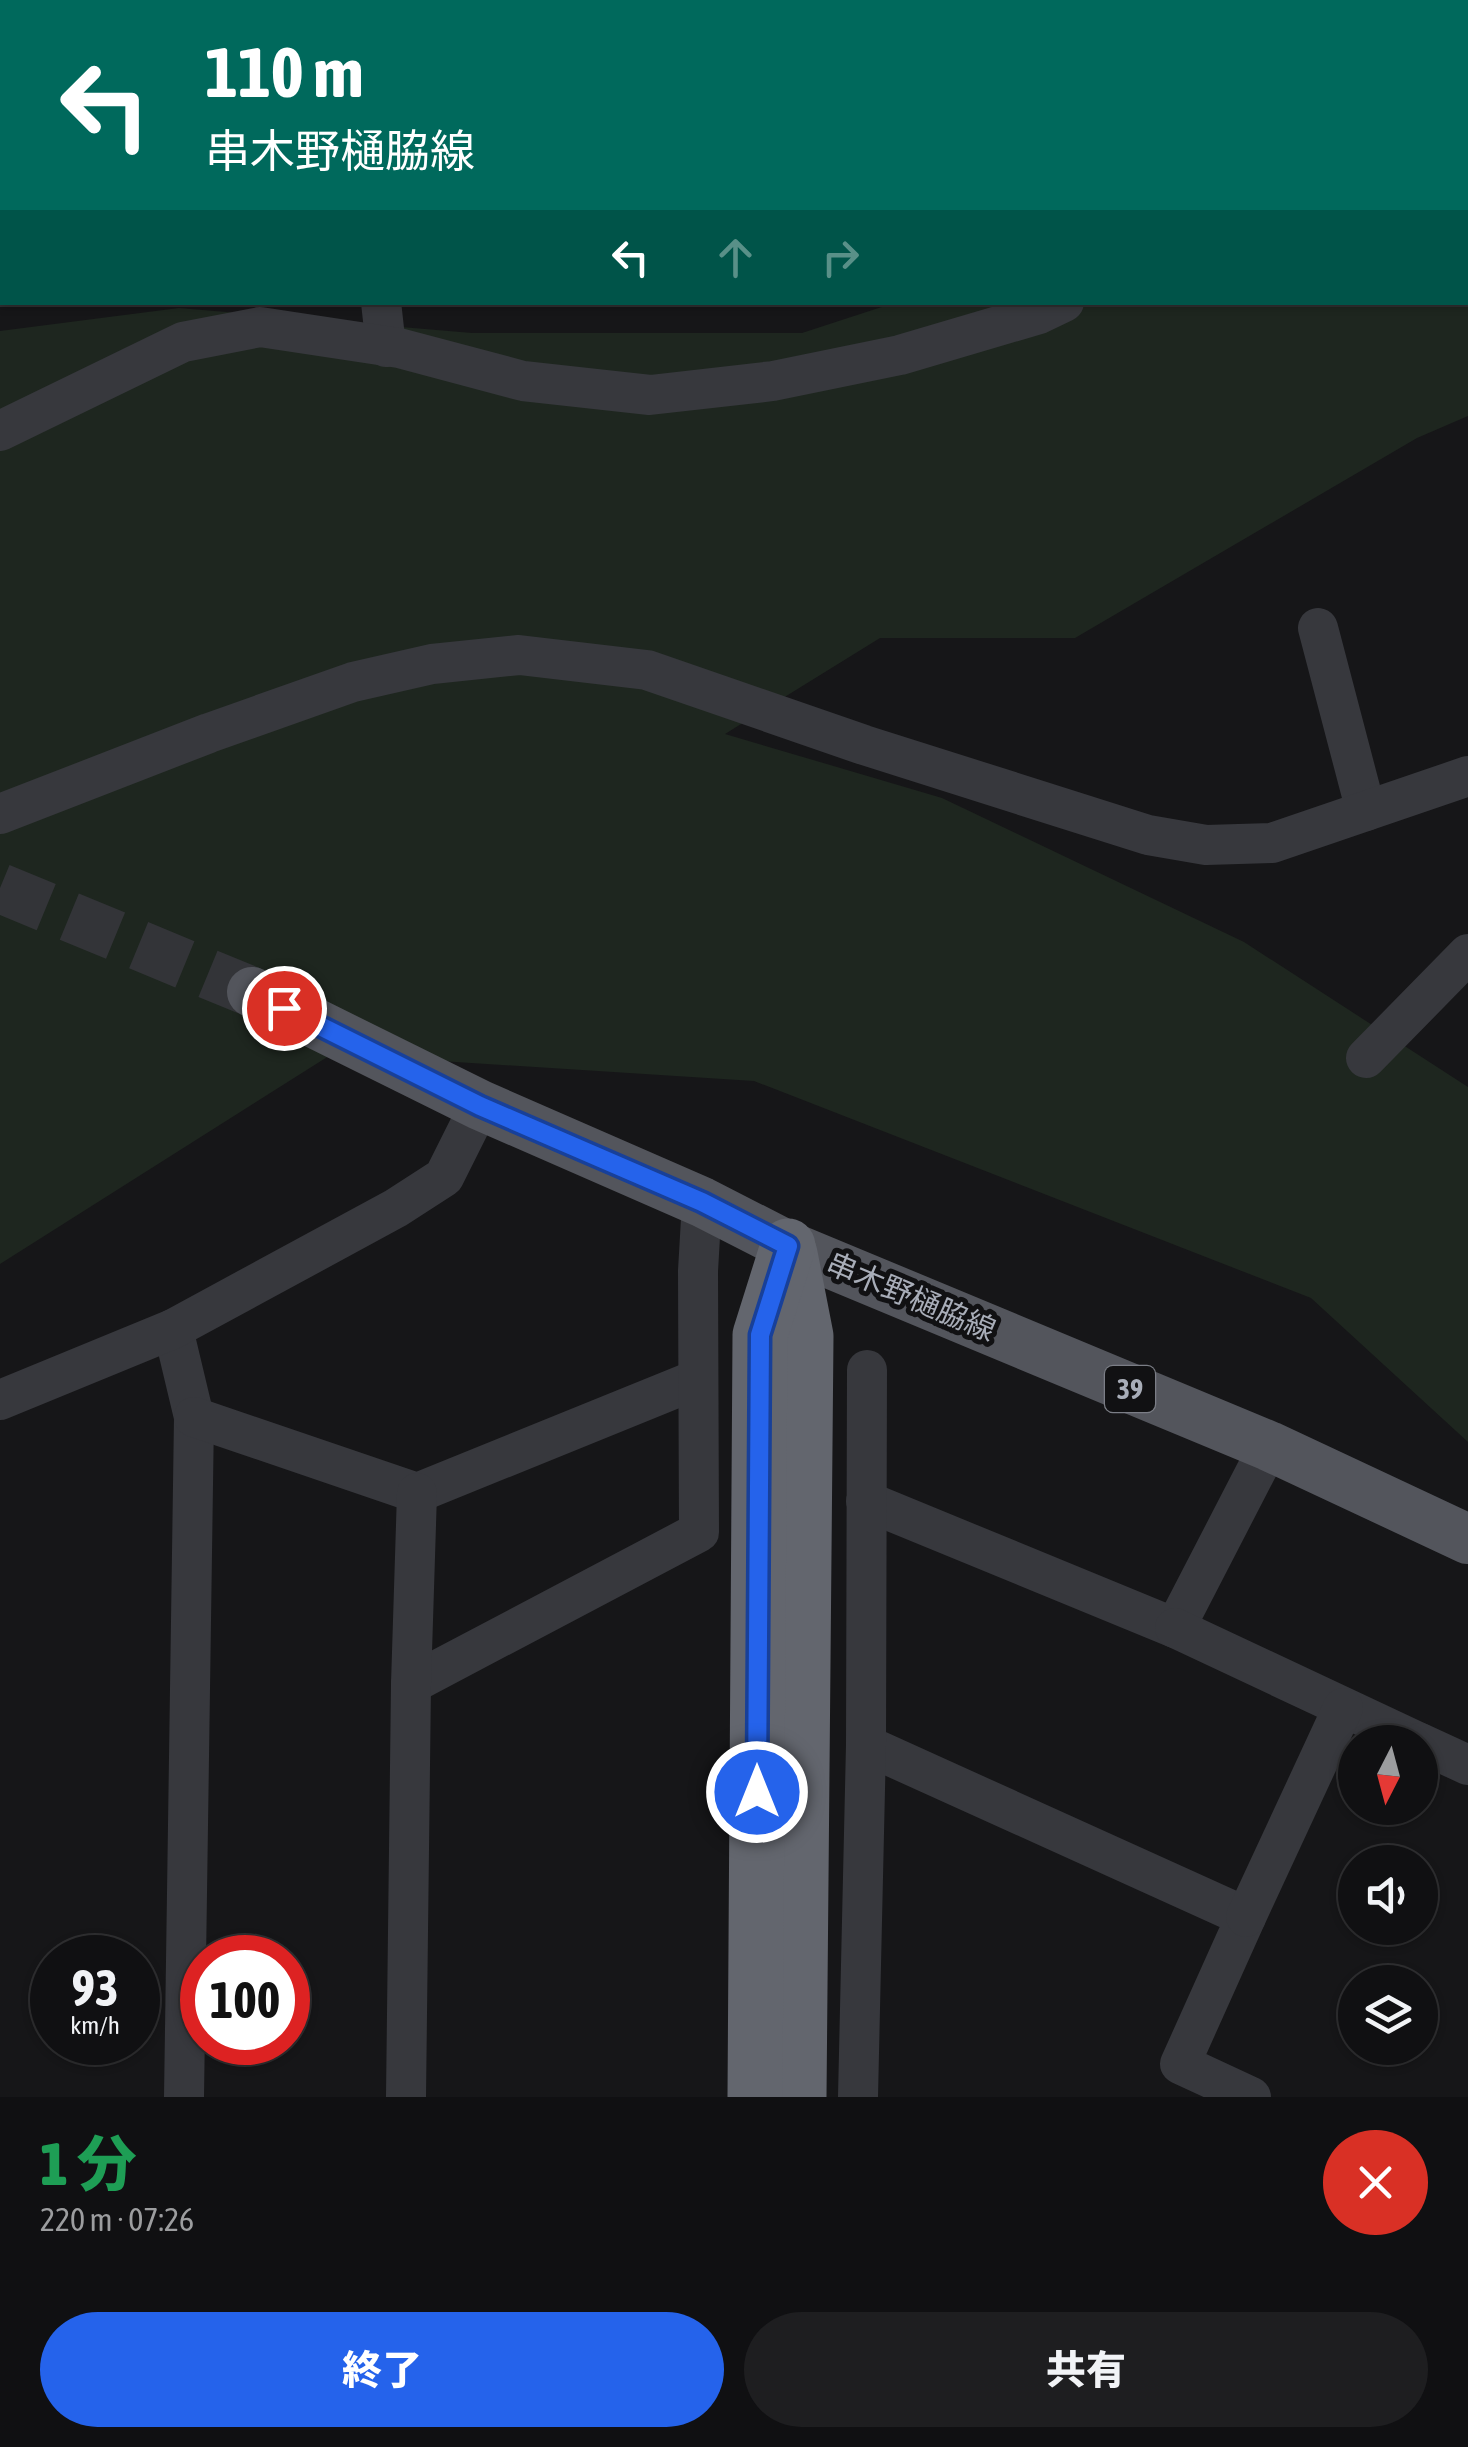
<!DOCTYPE html>
<html lang="ja">
<meta charset="utf-8">
<style>
body{margin:0;font-family:"Asap Condensed","Noto Sans JP",sans-serif;background:#1e1e20;color:#f1f3f6;height:100vh;display:flex;flex-direction:column;font-size:38px;white-space:nowrap}
*{box-sizing:border-box;margin:0}
p{font-size:32px;color:#9c9d9f}
.icon{flex:none;width:55px;height:55px;fill:none;stroke:currentColor;stroke-width:2;stroke-linecap:round;stroke-linejoin:round}
.map{position:relative;height:2097px;overflow:hidden}
.side{display:flex;flex-direction:column;background:#101012;flex:1}
.side>*{flex:none}
.banner{position:absolute;left:0px;top:0px;width:1470px;height:305px;box-shadow:0 2px 8px #0004,0 0 0 2px #303032;background:#00695c;color:#fff;overflow:hidden}
.needle{width:65px;rotate:186deg}
.controls{position:absolute;left:1338px;top:1725px;display:grid;gap:20px}
.controls a{display:grid;place-items:center;width:100px;height:100px;border-radius:50%;background:#101012;box-shadow:0 2px 8px #0004,0 0 0 2px #303032;font-size:50px}
.speed{position:absolute;left:30px;top:1935px;display:flex;gap:20px;font-size:50px;font-weight:700;text-align:center}
.speed>*{display:grid;place-content:center;width:130px;height:130px;border-radius:50%;background:#101012;box-shadow:0 2px 8px #0004,0 0 0 2px #303032;line-height:1}
.speed small{font-size:25px;font-weight:400}
.speed .limit{border:15px solid #d22;background:#fff;color:#111}
.pin{position:absolute;display:grid;place-items:center;width:85px;height:85px;color:#fff;margin:-42px;border:5px solid #fff;border-radius:50%;box-shadow:0 2px 10px #0007}
.me{position:absolute;width:110px;margin:-55px;rotate:0deg;stroke-linejoin:round;filter:drop-shadow(0 0 8px #0008)}
.turn{display:flex;align-items:center;gap:35px;height:210px;padding:0 40px;font-size:45px}
.turn .icon{width:130px;height:130px;stroke-width:2.5}
.turn b{display:block;font-size:70px;line-height:85px}
.lanes{display:flex;align-items:center;height:95px;padding:0 40px;background:#0003;justify-content:center;gap:50px;direction:ltr}
.lanes .off{opacity:.35}
.round{display:grid;place-items:center;flex:none;width:105px;height:105px;border-radius:52px;background:#1e1e20}
.overview{display:flex;align-items:center;justify-content:space-between;height:170px;padding:0 40px}
h1{font-size:60px;font-weight:800;line-height:75px;color:#1e9e55}
.action{display:flex;gap:20px;margin-top:auto;padding:20px 40px}
.action a{flex:1;height:115px;border-radius:60px;background:#2563eb;color:#fff;font-size:40px;font-weight:800;line-height:115px;text-align:center}
.action a+a{background:#1e1e20;color:#f1f3f6}
.map>svg:first-child{display:block}
.green{fill:#1e261f}
.lines{fill:none;stroke-linecap:round;stroke-linejoin:round}
.major-tunnel{stroke:#333438;stroke-width:50;stroke-dasharray:50 25;stroke-linecap:butt}
.minor{stroke:#37383d;stroke-width:40}
.major{stroke:#53555c;stroke-width:50}
.highway{stroke:#63666e;stroke-width:55}
.route-casing{stroke:#184099;stroke-width:25}
.route{stroke:#2563eb;stroke-width:18}
.labels{text-anchor:middle;stroke-width:10;stroke-linejoin:round;paint-order:stroke}
.shield{fill:#111113;stroke:#7b7e86;stroke-width:2.5}
.shield-label{font-size:28px;font-weight:bold;fill:#a8adb8}
.street-label{font-size:30px;fill:#a8adb8;stroke:#111113}
</style>
<div class="map">
<svg width="1468" height="2097" viewBox="0 0 1468 2097">
<rect width="100%" height="100%" fill="#161618"/>
<path class="green" d="M1468,20V416L1417,438L1075,638H880L725,734L942,798L1244,942L1468,1087V1442L1311,1298L754,1081L332,1054L0,1264V331L179,308L472,333H802L897,302H1468Z"/>
<g class="lines">
<path class="major-tunnel" d="M0,888L252,992"/>
<g class="minor">
<path d="M48,0H88"/>
<path d="M345,0V2"/>
<path d="M708,0H769"/>
<path d="M1277,0L1278,2"/>
<path d="M1468,73V72"/>
<path d="M381,302L386,347"/>
<path d="M0,431L183,342L260,327L399,348L523,381L650,395L773,381L900,355L1039,314L1064,302"/>
<path d="M1318,628L1366,811"/>
<path d="M0,814L209,733L353,682L432,664L519,655L647,670L864,745L1148,835L1206,845L1272,843L1468,776"/>
<path d="M1366,1058L1468,954"/>
<path d="M173,1329L194,1417L184,2097"/>
<path d="M0,1400L173,1329L396,1208L444,1177L480,1105"/>
<path d="M194,1417L417,1493L698,1379"/>
<path d="M866,1501L1175,1628L1269,1446"/>
<path d="M1175,1628L1418,1742"/>
<path d="M411,1684L699,1532L698,1271L702,1202"/>
<path d="M1420,1743L1468,1765"/>
<path d="M866,1745L1246,1917L1180,2064L1251,2097"/>
<path d="M1246,1917L1343,1708"/>
<path d="M406,2097L411,1684L417,1493"/>
<path d="M858,2097L866,1745L867,1370"/>
</g>
<path class="major" d="M252,992L480,1105L702,1202L788,1246L1269,1446L1468,1539"/>
<g class="highway">
<path d="M790,1254L806,1336L799,2097"/>
<path d="M755,2097L760,1335L788,1246"/>
</g>
</g>
<g class="lines">
<defs>
<path id="route" d="M284,1008L480,1106L702,1202L788,1246L760,1335L757,1792"/>
</defs>
<use href="#route" class="route-casing"/>
<use href="#route" class="route"/>
</g>
<g class="labels">
<rect class="shield" x="1105" y="1366" width="50" height="46" rx="8"/>
<g class="shield-label">
<text x="1130" y="1399">39</text>
</g>
<g class="street-label">
<text transform="translate(911 1297) rotate(23)" y="10">串木野樋脇線</text>
</g>
</g>
</svg>
<div class="controls">
<a><svg class="needle" viewBox="-14 -14 28 28"><path d="M0-13l5 13h-10z" fill="#e53935"/><path d="M0 13l5-13h-10z" fill="#9c9d9f"/></svg></a>
<a><svg class="icon" aria-label="sound" viewBox="0 0 24 24"><path d="M4 9h4l5-4v14l-5-4H4zM17 9q2 3 0 6"/></svg></a>
<a><svg class="icon" aria-label="layers" viewBox="0 0 24 24"><path d="M12 4l9 5-9 5-9-5zM3 14l9 5 9-5"/></svg></a>
</div>
<div class="speed"><div>93<small>km/h</small></div><div class="limit">100</div></div>
<div class="pin" style="left:284px;top:1008px;background:#d93025"><svg class="icon" aria-label="arrive" viewBox="0 0 24 24"><path d="M6 21V4h12l-3 4 3 4H6"/></svg></div>
<svg class="me" style="left:757px;top:1792px" viewBox="-20 -20 40 40"><circle r="17" fill="#2563eb" stroke="#fff" stroke-width="3"/><path d="M0-11L8 9 0 5-8 9z" fill="#fff"/></svg>
<div class="banner">
<div class="turn"><svg class="icon" aria-label="left" viewBox="0 0 24 24"><path d="M17 20v-9H6M10 6l-5 5 5 5"/></svg><div><b>110 m</b>串木野樋脇線</div></div>
<div class="lanes"><svg class="icon" aria-label="left" viewBox="0 0 24 24"><path d="M17 20v-9H6M10 6l-5 5 5 5"/></svg><svg class="icon off" aria-label="ahead" viewBox="0 0 24 24"><path d="M12 20V5M6 11l6-6 6 6"/></svg><svg class="icon off" aria-label="right" viewBox="0 0 24 24"><path d="M7 20v-9h11M14 6l5 5-5 5"/></svg></div>
</div>
</div>
<section class="side">
<div class="overview"><div><h1>1 分</h1><p>220 m · 07:26</p></div><a class="round" style="background:#d93025;color:#fff"><svg class="icon" aria-label="close" viewBox="0 0 24 24"><path d="M6 6l12 12M18 6L6 18"/></svg></a></div>
<div class="action"><a>終了</a><a>共有</a></div>
</section>
